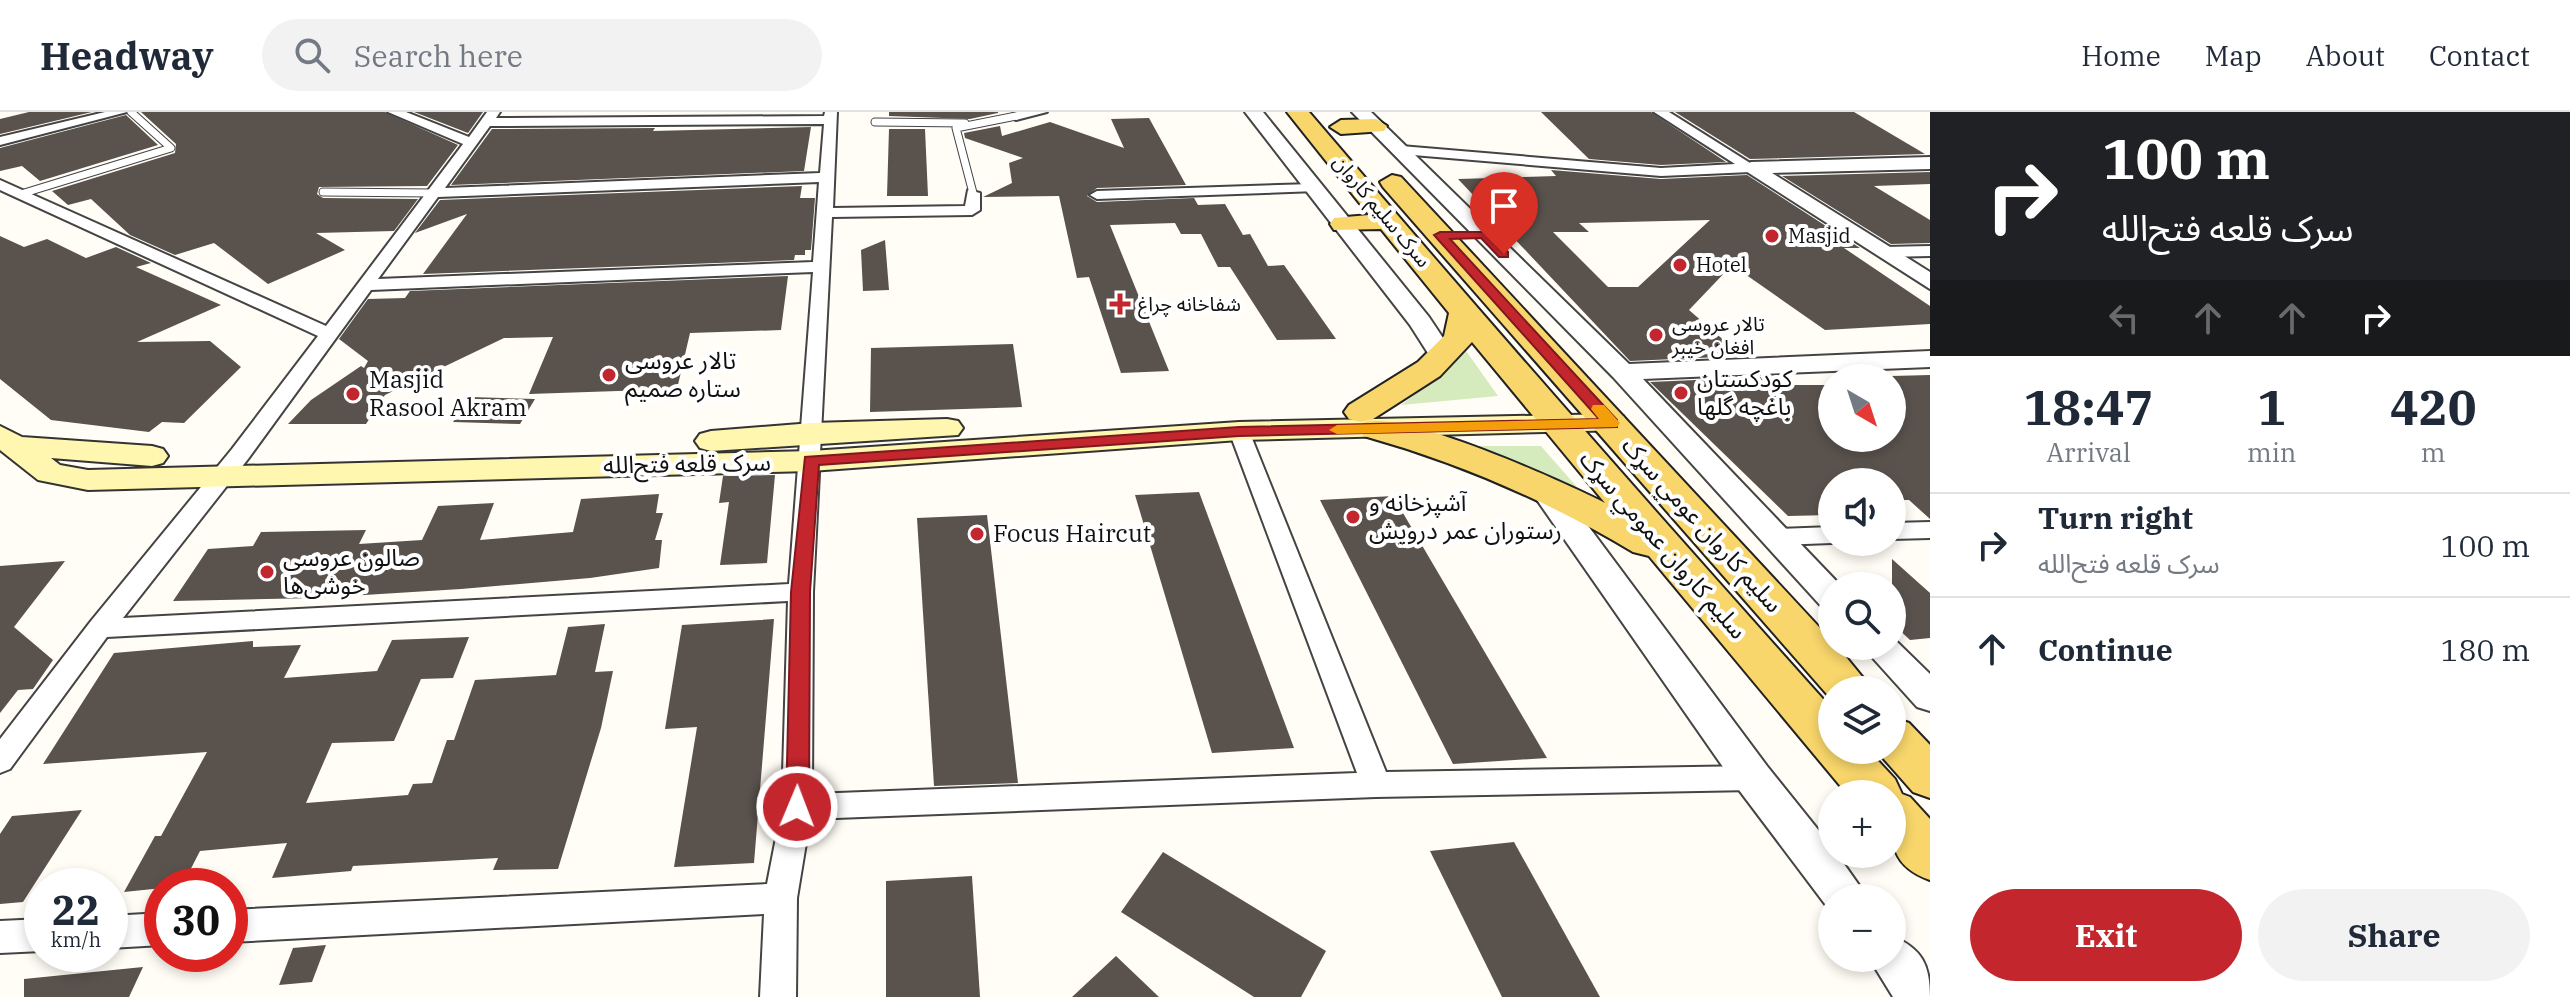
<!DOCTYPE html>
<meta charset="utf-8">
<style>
body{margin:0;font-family:"IBM Plex Serif","Noto Sans Arabic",serif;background:#f2f2f3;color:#1f2937;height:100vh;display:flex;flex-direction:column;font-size:30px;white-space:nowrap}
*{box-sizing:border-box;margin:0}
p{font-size:26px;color:#747a83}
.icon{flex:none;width:44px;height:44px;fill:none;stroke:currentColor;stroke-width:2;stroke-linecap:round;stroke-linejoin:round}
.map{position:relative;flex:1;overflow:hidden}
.drawer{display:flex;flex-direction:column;background:#fff;width:640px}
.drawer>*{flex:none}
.hud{background:#202124;color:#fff;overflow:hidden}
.needle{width:52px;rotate:141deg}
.tools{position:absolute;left:1818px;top:252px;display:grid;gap:16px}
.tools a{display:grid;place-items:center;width:88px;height:88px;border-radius:50%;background:#fff;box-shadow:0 4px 12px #0003;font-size:40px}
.speed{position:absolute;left:24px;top:756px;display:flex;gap:16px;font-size:40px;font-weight:700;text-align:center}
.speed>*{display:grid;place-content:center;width:104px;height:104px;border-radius:50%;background:#fff;box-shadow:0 4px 12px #0003;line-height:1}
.speed small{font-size:20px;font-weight:400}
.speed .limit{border:12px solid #d22;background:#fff;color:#111}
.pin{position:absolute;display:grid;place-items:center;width:68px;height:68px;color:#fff;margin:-82px -34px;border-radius:50% 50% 50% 0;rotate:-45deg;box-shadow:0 0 8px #0007}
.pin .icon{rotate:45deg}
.me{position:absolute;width:88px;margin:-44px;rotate:1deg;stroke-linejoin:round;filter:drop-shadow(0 0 6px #0008)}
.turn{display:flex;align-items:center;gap:28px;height:168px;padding:0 40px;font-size:36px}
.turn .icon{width:104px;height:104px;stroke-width:2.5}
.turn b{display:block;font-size:56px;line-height:68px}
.lanes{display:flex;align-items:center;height:76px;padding:0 40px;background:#0003;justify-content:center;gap:40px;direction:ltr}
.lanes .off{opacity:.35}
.eta{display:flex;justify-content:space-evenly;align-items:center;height:136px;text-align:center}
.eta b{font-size:48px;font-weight:800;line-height:56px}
.action{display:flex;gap:16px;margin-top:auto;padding:16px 40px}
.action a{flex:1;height:92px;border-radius:48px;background:#c4262e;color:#fff;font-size:32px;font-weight:800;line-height:92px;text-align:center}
.action a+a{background:#f2f2f3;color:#1f2937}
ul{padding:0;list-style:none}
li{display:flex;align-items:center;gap:24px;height:104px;padding:0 40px;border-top:2px solid #e0e1e3}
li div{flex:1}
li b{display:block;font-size:30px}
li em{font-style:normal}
header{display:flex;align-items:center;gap:48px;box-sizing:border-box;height:112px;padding:0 40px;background:#fff;border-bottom:2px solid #e0e1e3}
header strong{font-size:38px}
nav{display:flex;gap:44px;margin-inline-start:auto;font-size:28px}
.search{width:560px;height:72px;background:#f2f2f3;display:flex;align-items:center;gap:20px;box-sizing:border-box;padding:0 28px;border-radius:44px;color:#747a83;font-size:30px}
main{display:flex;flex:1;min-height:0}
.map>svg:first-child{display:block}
.green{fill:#d5ebbd}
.building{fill:#5a524d;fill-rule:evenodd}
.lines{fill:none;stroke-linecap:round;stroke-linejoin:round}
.service-casing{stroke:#444;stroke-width:9}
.minor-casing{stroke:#444;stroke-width:4}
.tertiary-casing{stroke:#444;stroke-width:4}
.secondary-casing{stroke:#333;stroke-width:4}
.primary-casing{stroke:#222;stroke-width:4}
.service{stroke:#fff;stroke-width:7}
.minor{fill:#fff;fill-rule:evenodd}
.tertiary{fill:#fff;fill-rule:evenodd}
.secondary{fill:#fff6b0;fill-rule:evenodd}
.primary{fill:#f9d66b;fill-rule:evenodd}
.route{fill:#c4262e;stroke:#7f191e;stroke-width:2}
.slow{fill:#f59e0b}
.poi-dot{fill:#c4262e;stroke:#fff;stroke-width:3}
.labels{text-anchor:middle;stroke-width:8;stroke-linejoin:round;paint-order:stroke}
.far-street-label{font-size:20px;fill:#111;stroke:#fff}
.far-poi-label{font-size:20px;fill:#111;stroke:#fff;text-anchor:start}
.poi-label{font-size:24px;fill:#111;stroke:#fff;text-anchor:start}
.street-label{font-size:24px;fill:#111;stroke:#fff}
</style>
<header>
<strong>Headway</strong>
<div class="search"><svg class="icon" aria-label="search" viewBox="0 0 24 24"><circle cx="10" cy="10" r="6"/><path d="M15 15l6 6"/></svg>Search here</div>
<nav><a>Home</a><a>Map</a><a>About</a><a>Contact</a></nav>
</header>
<main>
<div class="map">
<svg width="1930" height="885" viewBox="0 0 1930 885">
<rect width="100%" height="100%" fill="#fffdf5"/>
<g class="green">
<path d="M1464,236L1498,284L1401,293L1444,261Z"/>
<path d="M1462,334H1541L1583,382Z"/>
</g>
<g class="building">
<path d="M29,0H92L0,22V7Z"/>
<path d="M141,0H385L458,33L427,74L319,75L317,82L323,86L418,87L394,119L316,121L345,138L268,172L214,131L175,143L130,123L91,87L68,93L52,79L175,41L176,32Z"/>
<path d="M414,0H483L468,21Z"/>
<path d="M889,0H998V1L970,7L889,4Z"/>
<path d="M1541,0H1651L1726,50L1661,53L1589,47Z"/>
<path d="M1675,0H1854L1925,42L1750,47Z"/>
<path d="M126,3L158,33L40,69L22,54L0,59V36Z"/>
<path d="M1149,6L1186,73L1097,76L1087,84L1097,90L1194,86L1198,93L1225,92L1243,123L1250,122L1268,154L1284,153L1336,227L1277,228L1230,155H1218L1201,122H1181L1175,111L1110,113L1169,259L1121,261L1089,165L1077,166L1059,84L983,85L1012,71L1009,51L1023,46L965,26L964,21L1000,14L1002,24L1050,10L1124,36L1111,7Z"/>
<path d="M811,15L804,59L451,73L492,17L655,16L653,19Z"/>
<path d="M889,17H925L928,84H887Z"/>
<path d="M1551,58L1661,67L1747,63L1860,136H1844L1930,194V212L1825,218L1732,153L1689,198L1742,244L1630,249L1458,67L1556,64ZM1710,108L1638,175H1608L1553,120H1589L1579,111Z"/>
<path d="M1930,60V72L1874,74L1930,108V131L1891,132L1782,64Z"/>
<path d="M802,74L800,86H815L811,138H805V143H795L794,148L423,162L467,102L415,121L440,88Z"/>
<path d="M0,124L24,135L47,127L86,146L116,135L151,151L136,155L221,193L137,230L210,229L241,255L184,311L162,310L149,320L51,308L0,267Z"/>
<path d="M885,128L889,178L863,179L861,138Z"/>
<path d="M788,164L781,218L690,221L677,277L529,282L553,225L504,226L385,283L366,312H288L311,288L361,254L364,256L368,249L339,227L368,187L405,186L410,179Z"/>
<path d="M1013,232L1022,295L870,300L871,236Z"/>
<path d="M1930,263V407L1909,388H1892V370H1832V403L1788,404L1650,270L1765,265L1774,273H1832V326H1892V264Z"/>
<path d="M471,285L535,287L520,312L453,310Z"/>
<path d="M775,363L767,451L720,453L729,390L719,391L723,364Z"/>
<path d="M1199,380L1294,636L1212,641L1135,383Z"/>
<path d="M659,382L656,401H663L655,428H662L659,456L590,466L461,477L316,486L173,489L208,437L253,434L261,420L366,418L359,432L422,428L438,394L494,391L480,428L573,420L581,387Z"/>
<path d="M1393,384L1547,646L1453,652L1320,388Z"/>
<path d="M987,403L1018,671L934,674L917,406Z"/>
<path d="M1892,447L1930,481V526L1910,528L1892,511Z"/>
<path d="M65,449L14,515L53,548L33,577L18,578L0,601V454Z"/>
<path d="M774,507L754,751L674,755L697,615L665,617L682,513Z"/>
<path d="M605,512L595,560L613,559L601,616L558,757L493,758L498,746L353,754L351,759L272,766L287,731L200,739L182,774L124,780L155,724H161L207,640L43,652L114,541L253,529V535L301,533L284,566L377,559L392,528L469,525L453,566L421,567L394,629L332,631L306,691L408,683L413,672L432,671L447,628H454L475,568L556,563L568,515Z"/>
<path d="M82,698L23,790L0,792V722L12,704Z"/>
<path d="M1514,730L1600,885H1502L1430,739Z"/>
<path d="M1163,740L1326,839L1301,885H1254L1121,800Z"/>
<path d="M972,764L980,885H886V769Z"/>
<path d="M326,833L312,870L279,873L293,836Z"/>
<path d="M1116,844L1159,885H1072Z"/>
<path d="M143,855L129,885H24V867Z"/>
</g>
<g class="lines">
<defs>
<g id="service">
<path d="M875,10L965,11"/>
<path d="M323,80L431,81"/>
<path d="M973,81L956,16L1016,4"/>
<path d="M21,82L171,36L131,0"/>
</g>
<g id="minor">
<path d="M105,0H127L0,33V25Z"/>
<path d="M388,0H406L469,25L487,0H500L496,6L824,4L825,0H837L833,96L965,94L968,78L980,81V98L972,103L832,105L813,480L812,682L1357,661L1229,319L1239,313L1249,319L1386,660L1753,654L1763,657L1768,666L1763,675L1753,678L1376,685L810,707L797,786L796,885H760L764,802L230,830V798L767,772L782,695L788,489L107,525L10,657L0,661V627L91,509L232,337L318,224L0,78V68L326,214L463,32ZM824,12L820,61L445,76L490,14ZM819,70L813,150L378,167L438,85ZM813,160L789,472L123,506L248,347L371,178Z"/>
<path d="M1047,0L1016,8L1010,4L1017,0Z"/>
<path d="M1654,0H1669L1758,56L1751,60L1661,64L1401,42L1394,38L1401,34L1661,56L1735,52Z"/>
<path d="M1312,72L1319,76L1317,79L1097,87L1090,83L1097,79Z"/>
<path d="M1930,134V144L1884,145L1876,140L1884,135Z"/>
<path d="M1930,410V426L1892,427V411Z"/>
<path d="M1832,415V431L1775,433L1763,425L1775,417Z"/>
<path d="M162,801V833L110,836V804Z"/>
<path d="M42,807V839L0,841V809Z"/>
</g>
<g id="tertiary">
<path d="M1245,0H1263L1429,205L1455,244L1451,249H1433L1410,213Z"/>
<path d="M1352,0H1371L1629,252L1930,239V255L1643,267L1841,474H1832V497L1820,493L1613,265Z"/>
<path d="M1930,45V57L1772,61L1930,160V177L1741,56L1751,50Z"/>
<path d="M1543,366L1554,368L1767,654L1832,735V742H1837L1868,786H1832L1831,800L1739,678L1528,375L1532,368Z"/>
<path d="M1892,525L1930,562V599L1917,595L1862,534H1892Z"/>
<path d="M1892,824C1923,837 1930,854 1930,885H1893L1869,846H1892Z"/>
</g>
<g id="secondary">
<path d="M1612,302L1623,304L1628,311L1623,318L1239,328L811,359L88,378L38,368L0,338V314L22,325L152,334L163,337L168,344L163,351L152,354L51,346L60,353L88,358L811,339L1239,310Z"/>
<path d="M947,307L958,309L963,316L958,323L711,339L700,336L695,329L700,322L711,319L812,311Z"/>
</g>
<g id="primary">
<path d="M1287,0H1309C1479,199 1654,399 1832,597V638H1868L1895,667L1902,682L1910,685L1930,707V768C1885,752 1892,723 1892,682H1847L1649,444L1633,440C1548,389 1460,351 1364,324L1359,317L1364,310C1406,299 1562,369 1605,391L1472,230L1440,264L1373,307L1361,310L1349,307L1344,300L1349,293L1418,250L1444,224L1449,201L1381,117L1334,118L1330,112L1334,106L1369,103Z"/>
<path d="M1376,7L1387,14L1384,19L1341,22L1330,15L1341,8Z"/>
<path d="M1392,63L1401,65L1832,529V534H1837L1873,578H1832V588L1383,75L1380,70Z"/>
<path d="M1892,605L1909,611L1930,633V686L1913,680L1876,638H1892Z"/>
</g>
</defs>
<use href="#service" class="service-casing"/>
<use href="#minor" class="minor-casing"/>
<use href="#tertiary" class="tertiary-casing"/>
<use href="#secondary" class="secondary-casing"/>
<use href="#primary" class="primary-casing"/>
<use href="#service" class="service"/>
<use href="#minor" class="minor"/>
<use href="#tertiary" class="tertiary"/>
<use href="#secondary" class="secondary"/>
<use href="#primary" class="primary"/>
</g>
<path class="route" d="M1488,120L1508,140V145H1499L1481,126L1450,127L1617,308V315L1239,324L819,353L810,480L809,695L805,702L797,705L789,702L786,695L791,480L805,345L1239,315L1599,307L1434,123L1440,120Z"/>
<path class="slow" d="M1593,293H1604L1620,311L1617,315L1337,322L1329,318L1337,313L1599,307L1591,297Z"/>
<g class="poi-dot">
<circle cx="1772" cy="124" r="8"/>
<circle cx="1680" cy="153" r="8"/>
<path d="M1116 180h8v8h8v8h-8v8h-8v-8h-8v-8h8z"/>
<circle cx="1656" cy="223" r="8"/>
<circle cx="609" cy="263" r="8"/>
<circle cx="1681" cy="281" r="8"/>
<circle cx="353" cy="282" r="8"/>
<circle cx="1353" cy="405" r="8"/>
<circle cx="977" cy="422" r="8"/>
<circle cx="267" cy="460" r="8"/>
</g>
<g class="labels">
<g class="far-street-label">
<text transform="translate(1382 99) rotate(50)" y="7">سرک سلیم کاروان</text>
</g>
<g class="far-poi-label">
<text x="1788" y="131">Masjid</text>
<text x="1696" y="160">Hotel</text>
<text x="1138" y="199">شفاخانه چراغ</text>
<text x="1672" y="219">تالار عروسی<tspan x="1672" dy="23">افغان خیبر</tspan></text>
</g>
<g class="poi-label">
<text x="625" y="257">تالار عروسی<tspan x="625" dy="28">ستاره صمیم</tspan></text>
<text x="1697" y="275">کودکستان<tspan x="1697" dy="28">باغچه گلها</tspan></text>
<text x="369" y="276">Masjid<tspan x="369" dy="28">Rasool Akram</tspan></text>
<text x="1369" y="399">آشپزخانه و<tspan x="1369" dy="28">رستوران عمر درویش</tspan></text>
<text x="993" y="430">Focus Haircut</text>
<text x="283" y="454">صالون عروسی<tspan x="283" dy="28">خوشی‌ها</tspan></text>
</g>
<g class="street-label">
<text transform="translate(687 352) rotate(-1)" y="8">سرک قلعه فتح‌الله</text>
<text transform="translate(1702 413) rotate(48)" y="8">سلیم کاروان عومي سړک</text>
<text transform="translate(1663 433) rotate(49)" y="8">سلیم کاروان عمومي سړک</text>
</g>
</g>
</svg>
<div class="tools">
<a><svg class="needle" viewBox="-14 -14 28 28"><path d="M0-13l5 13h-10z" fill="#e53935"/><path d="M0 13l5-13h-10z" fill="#747a83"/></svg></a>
<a><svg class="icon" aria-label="sound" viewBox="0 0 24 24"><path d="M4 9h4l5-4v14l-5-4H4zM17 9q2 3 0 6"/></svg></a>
<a><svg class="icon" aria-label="search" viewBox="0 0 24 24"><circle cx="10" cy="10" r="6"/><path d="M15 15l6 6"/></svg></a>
<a><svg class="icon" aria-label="layers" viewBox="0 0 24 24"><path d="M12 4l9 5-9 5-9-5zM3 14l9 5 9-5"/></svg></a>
<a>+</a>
<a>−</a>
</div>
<div class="speed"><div>22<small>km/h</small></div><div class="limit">30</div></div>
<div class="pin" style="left:1504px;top:142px;background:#d93025"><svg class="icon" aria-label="arrive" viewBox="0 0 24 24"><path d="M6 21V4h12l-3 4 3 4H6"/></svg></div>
<svg class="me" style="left:797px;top:695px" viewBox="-20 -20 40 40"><circle r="17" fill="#c4262e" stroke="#fff" stroke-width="3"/><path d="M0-11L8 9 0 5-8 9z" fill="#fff"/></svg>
</div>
<section class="drawer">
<div class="hud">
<div class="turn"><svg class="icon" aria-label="right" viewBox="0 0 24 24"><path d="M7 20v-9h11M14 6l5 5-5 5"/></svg><div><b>100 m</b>سرک قلعه فتح‌الله</div></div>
<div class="lanes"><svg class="icon off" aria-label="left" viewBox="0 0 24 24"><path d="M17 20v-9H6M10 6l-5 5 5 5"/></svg><svg class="icon off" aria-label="ahead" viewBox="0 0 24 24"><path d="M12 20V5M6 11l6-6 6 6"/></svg><svg class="icon off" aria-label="ahead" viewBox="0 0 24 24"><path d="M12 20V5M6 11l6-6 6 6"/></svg><svg class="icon" aria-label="right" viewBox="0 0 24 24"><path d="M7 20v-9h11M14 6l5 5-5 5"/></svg></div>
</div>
<div class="eta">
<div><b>18:47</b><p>Arrival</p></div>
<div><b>1</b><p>min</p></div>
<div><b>420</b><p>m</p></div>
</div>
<ul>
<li><svg class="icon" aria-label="right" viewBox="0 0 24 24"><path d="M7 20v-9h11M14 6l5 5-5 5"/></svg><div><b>Turn right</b><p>سرک قلعه فتح‌الله</p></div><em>100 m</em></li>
<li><svg class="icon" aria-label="ahead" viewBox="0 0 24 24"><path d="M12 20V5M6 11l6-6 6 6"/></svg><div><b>Continue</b></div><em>180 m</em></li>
</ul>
<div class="action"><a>Exit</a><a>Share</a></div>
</section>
</main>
